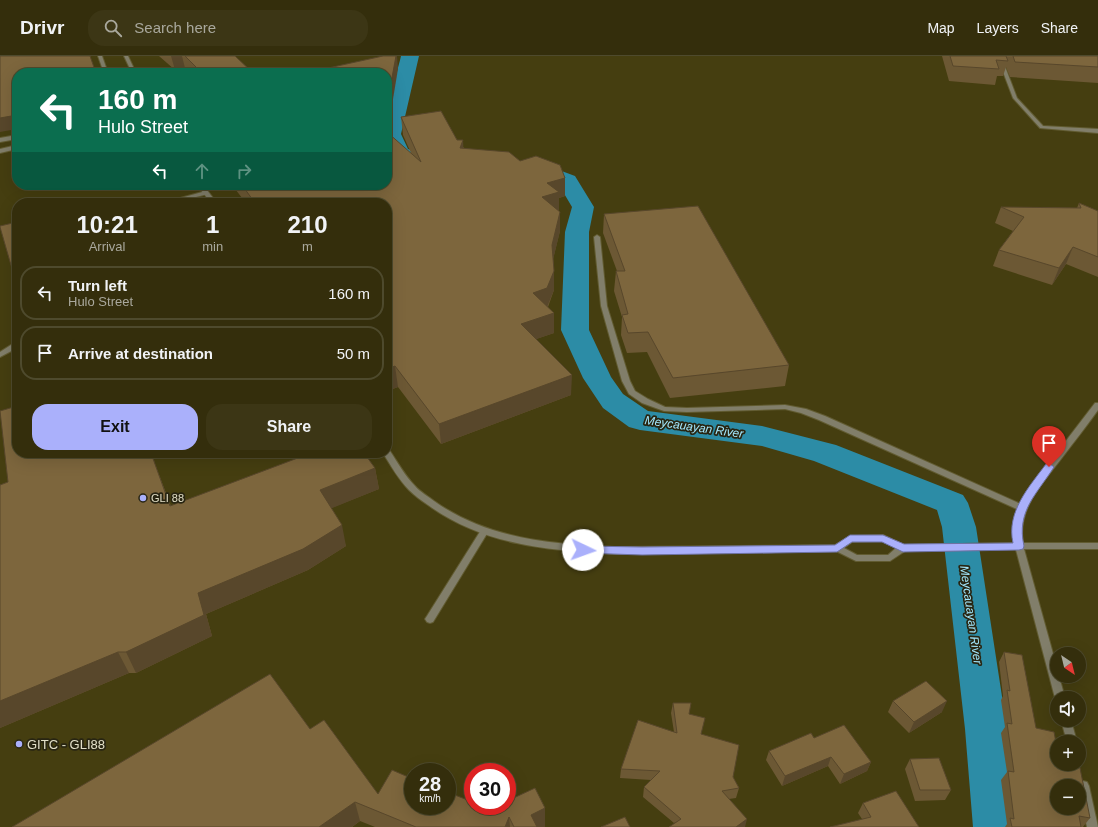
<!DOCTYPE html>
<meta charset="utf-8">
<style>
body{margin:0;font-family:Arial,sans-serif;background:#3c3615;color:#f1f3f6;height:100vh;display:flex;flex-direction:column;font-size:15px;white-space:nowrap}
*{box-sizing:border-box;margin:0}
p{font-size:13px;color:#a9a89d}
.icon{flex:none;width:22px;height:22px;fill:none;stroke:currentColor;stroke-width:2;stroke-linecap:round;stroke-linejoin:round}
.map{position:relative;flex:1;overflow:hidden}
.details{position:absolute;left:12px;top:142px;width:380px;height:260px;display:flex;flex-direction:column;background:#342e0c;border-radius:16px;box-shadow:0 4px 16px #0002,0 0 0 1px #4e4a2d}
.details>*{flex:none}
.hud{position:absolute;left:12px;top:12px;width:380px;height:122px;border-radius:16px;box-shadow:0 4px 16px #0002,0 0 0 1px #4e4a2d;background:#0b6e4f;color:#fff;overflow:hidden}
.needle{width:26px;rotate:145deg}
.tools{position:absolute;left:1050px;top:591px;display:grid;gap:8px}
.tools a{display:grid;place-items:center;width:36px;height:36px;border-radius:50%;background:#342e0c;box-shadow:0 4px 16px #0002,0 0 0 1px #4e4a2d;font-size:20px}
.speed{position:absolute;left:404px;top:707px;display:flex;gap:8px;font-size:20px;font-weight:700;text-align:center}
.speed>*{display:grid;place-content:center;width:52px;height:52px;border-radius:50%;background:#342e0c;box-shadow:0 4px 16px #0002,0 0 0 1px #4e4a2d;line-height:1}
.speed small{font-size:10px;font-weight:400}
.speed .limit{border:6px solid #d22;background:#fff;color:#111}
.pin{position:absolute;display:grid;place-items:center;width:34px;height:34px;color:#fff;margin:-41px -17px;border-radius:50% 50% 50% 0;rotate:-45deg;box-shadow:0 0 4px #0007}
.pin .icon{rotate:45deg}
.me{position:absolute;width:44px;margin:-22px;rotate:93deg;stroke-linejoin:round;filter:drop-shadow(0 0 3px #0008)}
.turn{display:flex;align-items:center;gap:14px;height:84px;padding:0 20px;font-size:18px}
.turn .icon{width:52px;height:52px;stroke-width:2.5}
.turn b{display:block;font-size:28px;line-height:34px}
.lanes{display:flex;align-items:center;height:38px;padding:0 20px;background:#0003;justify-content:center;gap:20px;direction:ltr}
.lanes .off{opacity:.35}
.eta{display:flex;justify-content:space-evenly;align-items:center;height:68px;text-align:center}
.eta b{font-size:24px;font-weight:800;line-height:28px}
.action{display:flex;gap:8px;margin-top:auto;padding:8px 20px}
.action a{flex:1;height:46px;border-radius:16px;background:#aab0fb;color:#111;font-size:16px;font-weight:800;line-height:46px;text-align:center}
.action a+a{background:#3c3615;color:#f1f3f6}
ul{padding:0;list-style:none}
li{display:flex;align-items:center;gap:12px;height:54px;margin:0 8px 6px;padding:0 12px;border:2px solid #4e4a2d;border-radius:16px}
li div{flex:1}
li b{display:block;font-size:15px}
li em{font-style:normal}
header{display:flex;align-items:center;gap:24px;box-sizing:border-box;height:56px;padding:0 20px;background:#342e0c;border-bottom:1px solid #4e4a2d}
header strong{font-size:19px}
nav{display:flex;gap:22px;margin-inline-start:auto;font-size:14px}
.search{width:280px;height:36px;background:#3c3615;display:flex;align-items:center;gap:10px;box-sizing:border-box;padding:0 14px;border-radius:16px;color:#a9a89d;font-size:15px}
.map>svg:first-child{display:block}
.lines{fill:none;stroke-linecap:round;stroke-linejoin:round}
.river{fill:#2c8ca6;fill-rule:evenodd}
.service-casing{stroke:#615b31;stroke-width:2}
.minor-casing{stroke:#615b31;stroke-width:2}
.tertiary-casing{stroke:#615b31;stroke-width:2}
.service{fill:#817e6a;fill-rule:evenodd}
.minor{fill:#817e6a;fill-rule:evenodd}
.tertiary{fill:#817e6a;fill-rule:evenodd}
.wall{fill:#6c5834}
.shaded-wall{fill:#58472b}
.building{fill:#7d663d;stroke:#58472b;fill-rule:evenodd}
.route{fill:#aab0fb;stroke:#6e72a3}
.poi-dot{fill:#aab0fb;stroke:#282512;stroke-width:1.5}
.labels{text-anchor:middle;stroke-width:3.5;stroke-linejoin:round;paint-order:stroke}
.poi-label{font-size:11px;fill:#e2dfc7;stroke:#282512;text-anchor:start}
.water-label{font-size:12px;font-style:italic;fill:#a2e7fd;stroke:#282512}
.near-poi-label{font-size:13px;fill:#e2dfc7;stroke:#282512;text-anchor:start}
</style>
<header>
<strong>Drivr</strong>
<div class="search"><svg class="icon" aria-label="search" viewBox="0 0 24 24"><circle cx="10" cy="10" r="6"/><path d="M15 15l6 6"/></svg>Search here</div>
<nav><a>Map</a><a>Layers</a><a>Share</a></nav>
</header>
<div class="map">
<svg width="1098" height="771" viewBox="0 0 1098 771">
<rect width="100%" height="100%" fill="#453e10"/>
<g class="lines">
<g class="river">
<path d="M401,0H419L401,78L408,93L430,100L433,104L430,108L423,110L393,101C376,78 395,26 401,0Z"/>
<path d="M525,106L543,108L575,120L594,151L589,176V274L611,321L623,338L648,355L762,370L836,389L963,439L968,447L976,471L1007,673L1017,771H973L965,673L942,471L937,454L814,405L762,390L640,374L629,371L603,352L583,322L561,274L565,176L572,151L559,129L531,119L518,116L514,112L518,108Z"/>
</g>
<defs>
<g id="service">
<path d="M98,0H102L108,17H104Z"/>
<path d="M997,0H1001L1017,42L1043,70L1098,73V77L1040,72L1013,42Z"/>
<path d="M17,79V83L0,86V82Z"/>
<path d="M17,89V93L0,97V93Z"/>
<path d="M206,135L208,136V138L172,147H162Z"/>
<path d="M597,179L600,181L607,250L630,325L635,335L648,343L665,351L687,352L785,349L806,353L825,360L1025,450L1026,452L1025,454H1019L819,364L801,357L785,353L687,356L664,355L642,347L629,338L622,325L601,250L594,181Z"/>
<path d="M14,287H17V292L0,301V296Z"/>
<path d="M484,473L487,474L488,476L433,566L430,567L427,566L425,563L427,560L481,474Z"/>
</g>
<g id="minor">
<path d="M124,0H128L136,17H132Z"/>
<path d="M197,129H203L217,147H211Z"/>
<path d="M387,394L390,395C398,407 405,420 415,430C420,436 428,440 434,445C487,483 551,488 615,491L835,489L850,480L883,479L904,489L1019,487L1022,488L1023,490L1022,492L1019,493L905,495L890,505H856L836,495L615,498C550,495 483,489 428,449C422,445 415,440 409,434C399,424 391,410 383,397H387ZM882,485L896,492L888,499H857L844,492L852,486Z"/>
</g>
<g id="tertiary">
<path d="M1095,347H1098V354C1086,371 1073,387 1061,403C1042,428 1017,453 1023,487H1098V493H1024L1057,612V620H1059L1065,642H1057V645L1055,642L1015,490L1013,475L1015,462L1026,437Z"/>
<path d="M1061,664H1071L1077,686H1067Z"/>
<path d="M1083,725L1087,726L1089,730L1098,771H1087L1079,737V730H1077L1079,726Z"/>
</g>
</defs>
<use href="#service" class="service-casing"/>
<use href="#minor" class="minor-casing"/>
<use href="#tertiary" class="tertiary-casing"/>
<use href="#service" class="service"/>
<use href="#minor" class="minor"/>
<use href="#tertiary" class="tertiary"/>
</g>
<g class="wall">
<path d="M159,0H237H235L253,17H190L185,12L175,14Z"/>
<path d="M942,0H1098V27L1010,21L1006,11L1003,20H997L995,29L949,25Z"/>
<path d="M401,61L457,84L464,92L520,105L565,122V140L559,142V155H558L560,175L553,203L554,215V234L548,251L554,277L536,283L571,339L441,388L398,331L390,334L387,330V147H246L232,129H387L411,97L403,79Z"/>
<path d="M1079,147L1098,155V221L1066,208L1052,229L993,210L999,194L1013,175L995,167L1001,151L1077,152Z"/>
<path d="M604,158L789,309L785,330L670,342L647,296L627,297L621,279L622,261L614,235L616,215H617L603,177Z"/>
<path d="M156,411L171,450L375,412L379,433L331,452L346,490L308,514L206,558L212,580L136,617H129L0,672V429L8,426Z"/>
<path d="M1004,596L1036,672L1057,692L1090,762L1083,771H1005L1007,768L1001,724L1007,716L1001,677L1005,671L1001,644L1003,640L999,606Z"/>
<path d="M893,645L942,656L909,677L888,656Z"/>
<path d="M673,647L689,658L701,679L733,721L739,732L736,742L729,743L674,767L643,741L644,731L651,724L620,722L621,713L674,676L671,657Z"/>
<path d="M310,673L378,738L489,753L545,752V770L544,771H375L360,765L352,771H12Z"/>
<path d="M814,682L871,706L867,715L840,728L828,710L782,730L766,704L769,695Z"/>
<path d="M910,703L951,734L945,744L915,745L905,713Z"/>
<path d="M863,747L919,771L862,763L858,757Z"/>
</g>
<g class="shaded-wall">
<path d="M171,0H182L185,12L175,14Z"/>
<path d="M396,0H397L398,13L393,43L387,45V28Z"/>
<path d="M17,59V73L0,76V62Z"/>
<path d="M463,84L464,102L460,92Z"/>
<path d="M565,122V140L559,142V155L542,160V141L547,127Z"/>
<path d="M560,156V175L552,208V189Z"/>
<path d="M1073,191L1066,208L1052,229L1059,212Z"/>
<path d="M554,215V234L547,251L533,237Z"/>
<path d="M554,257V277L522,288L521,268Z"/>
<path d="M395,310L398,331L390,334L387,313Z"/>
<path d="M572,319L571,339L441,388L439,368Z"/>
<path d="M151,397H152L156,411Z"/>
<path d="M375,412L379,433L325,455L320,434Z"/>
<path d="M342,469L346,490L308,514L206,558L212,580L136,617L126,596L198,537Z"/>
<path d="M118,596L129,617L0,672V645Z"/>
<path d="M947,645L942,656L909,677L914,666Z"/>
<path d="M831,701L828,710L782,730L785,720Z"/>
<path d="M871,706L867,715L840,728L844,718Z"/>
<path d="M355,746L360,765L352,771H319Z"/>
<path d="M545,752V770L544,771H531V759Z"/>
<path d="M509,761L510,771H505Z"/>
<path d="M747,763L745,771H736Z"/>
</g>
<g class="building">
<path d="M0,0H90L96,17H17V59L0,62Z"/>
<path d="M185,0H235L253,17H202Z"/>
<path d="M383,0H396L391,27L387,28V17H322L319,14Z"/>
<path d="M950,0H1006L1008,5L996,4L999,13L953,10Z"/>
<path d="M1013,0H1098V11L1015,6Z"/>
<path d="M441,55L457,84H463L460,92L509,96L520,105L536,100L560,109L565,122L547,127L559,136L542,141L560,156L552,189L554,215L547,232L533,237L554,257L521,268L572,319L439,368L395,310L387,313V147H255L242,129H387V76L421,106L401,61Z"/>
<path d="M123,142L127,147H100Z"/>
<path d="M1079,147L1098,155V201L1073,191L1059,212L999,194L1024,161L1001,151L1081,152Z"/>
<path d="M698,150L789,309L673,322L648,276L628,277L622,259L628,258L616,215H625L604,158Z"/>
<path d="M17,166V230L0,171V170Z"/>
<path d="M17,350V397H151L170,450L311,397H364L375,412L320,434L342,469L303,493L198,537L204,559L126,596H118L0,645V429L8,426L0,355Z"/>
<path d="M1004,596L1022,599L1036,672L1054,676L1057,692V708H1079V707L1090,762L1079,760L1081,771H1012L1010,762L1014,763L1008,715L1014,716L1007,667L1012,668L1007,634L1010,635ZM1057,730H1079V752H1057Z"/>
<path d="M270,618L310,673L324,664L378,738L392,714L413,723V750H447V736L473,746V750H482L489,753L496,750H507V745L535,732L545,752L531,759L537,771H514L509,761L505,771H416L355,746L319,771H12Z"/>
<path d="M926,625L947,645L914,666L893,645Z"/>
<path d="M673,647H691L689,658L705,662L701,678L739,689L733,721L739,732L722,735L747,763L736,771H669L681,763L644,731L660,715L621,713L638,664L677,677Z"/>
<path d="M844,669L871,706L844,718L831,701L785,720L769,695L811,677L814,682Z"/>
<path d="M939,702L951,734H920L910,703Z"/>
<path d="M896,735L919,771H830L871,761L863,747Z"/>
<path d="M625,761L630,771H601Z"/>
</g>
<path class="route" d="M1049,407L1054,411C1037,438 1016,455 1024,490L1023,493L1019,494L903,496L882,486H852L837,496L642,499L583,497L580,496L578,494L580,491L583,490L642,491L835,489L850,479H883L904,488L1013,487C1006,456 1029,431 1046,408Z"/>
<g class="poi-dot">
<circle cx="143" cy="442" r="4"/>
<circle cx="19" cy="688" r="4"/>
</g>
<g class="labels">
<g class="poi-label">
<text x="151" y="446">GLI 88</text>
</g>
<g class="water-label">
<text transform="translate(694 371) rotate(8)" y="4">Meycauayan River</text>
<text transform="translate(971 559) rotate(82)" y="4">Meycauayan River</text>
</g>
<g class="near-poi-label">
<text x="27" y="693">GITC - GLI88</text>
</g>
</g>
</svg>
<div class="tools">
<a><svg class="needle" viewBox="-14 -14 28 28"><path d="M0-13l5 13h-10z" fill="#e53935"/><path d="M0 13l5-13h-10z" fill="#a9a89d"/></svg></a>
<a><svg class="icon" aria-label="sound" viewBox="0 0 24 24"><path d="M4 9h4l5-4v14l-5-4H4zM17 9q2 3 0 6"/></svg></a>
<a>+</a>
<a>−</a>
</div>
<div class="speed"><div>28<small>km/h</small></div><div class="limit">30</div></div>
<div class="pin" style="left:1049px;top:411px;background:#d93025"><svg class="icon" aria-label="arrive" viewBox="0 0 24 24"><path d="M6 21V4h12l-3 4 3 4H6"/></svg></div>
<svg class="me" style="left:583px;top:494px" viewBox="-20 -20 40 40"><circle r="19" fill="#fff"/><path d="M0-13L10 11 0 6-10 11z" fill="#aab0fb"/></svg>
<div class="hud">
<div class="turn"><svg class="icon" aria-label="left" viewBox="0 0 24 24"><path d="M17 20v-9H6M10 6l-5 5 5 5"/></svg><div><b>160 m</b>Hulo Street</div></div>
<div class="lanes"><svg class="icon" aria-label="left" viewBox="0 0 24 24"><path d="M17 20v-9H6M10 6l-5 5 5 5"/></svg><svg class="icon off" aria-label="ahead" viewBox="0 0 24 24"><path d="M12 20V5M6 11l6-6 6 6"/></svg><svg class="icon off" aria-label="right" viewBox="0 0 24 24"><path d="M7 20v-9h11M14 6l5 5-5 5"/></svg></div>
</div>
<section class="details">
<div class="eta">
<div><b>10:21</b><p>Arrival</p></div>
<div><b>1</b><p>min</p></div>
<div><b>210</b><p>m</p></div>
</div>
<ul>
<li><svg class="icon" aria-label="left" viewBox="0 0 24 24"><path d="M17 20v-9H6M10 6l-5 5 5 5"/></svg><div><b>Turn left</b><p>Hulo Street</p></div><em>160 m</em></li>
<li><svg class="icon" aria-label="arrive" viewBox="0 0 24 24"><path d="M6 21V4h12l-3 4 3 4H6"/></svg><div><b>Arrive at destination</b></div><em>50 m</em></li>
</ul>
<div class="action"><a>Exit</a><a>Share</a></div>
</section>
</div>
